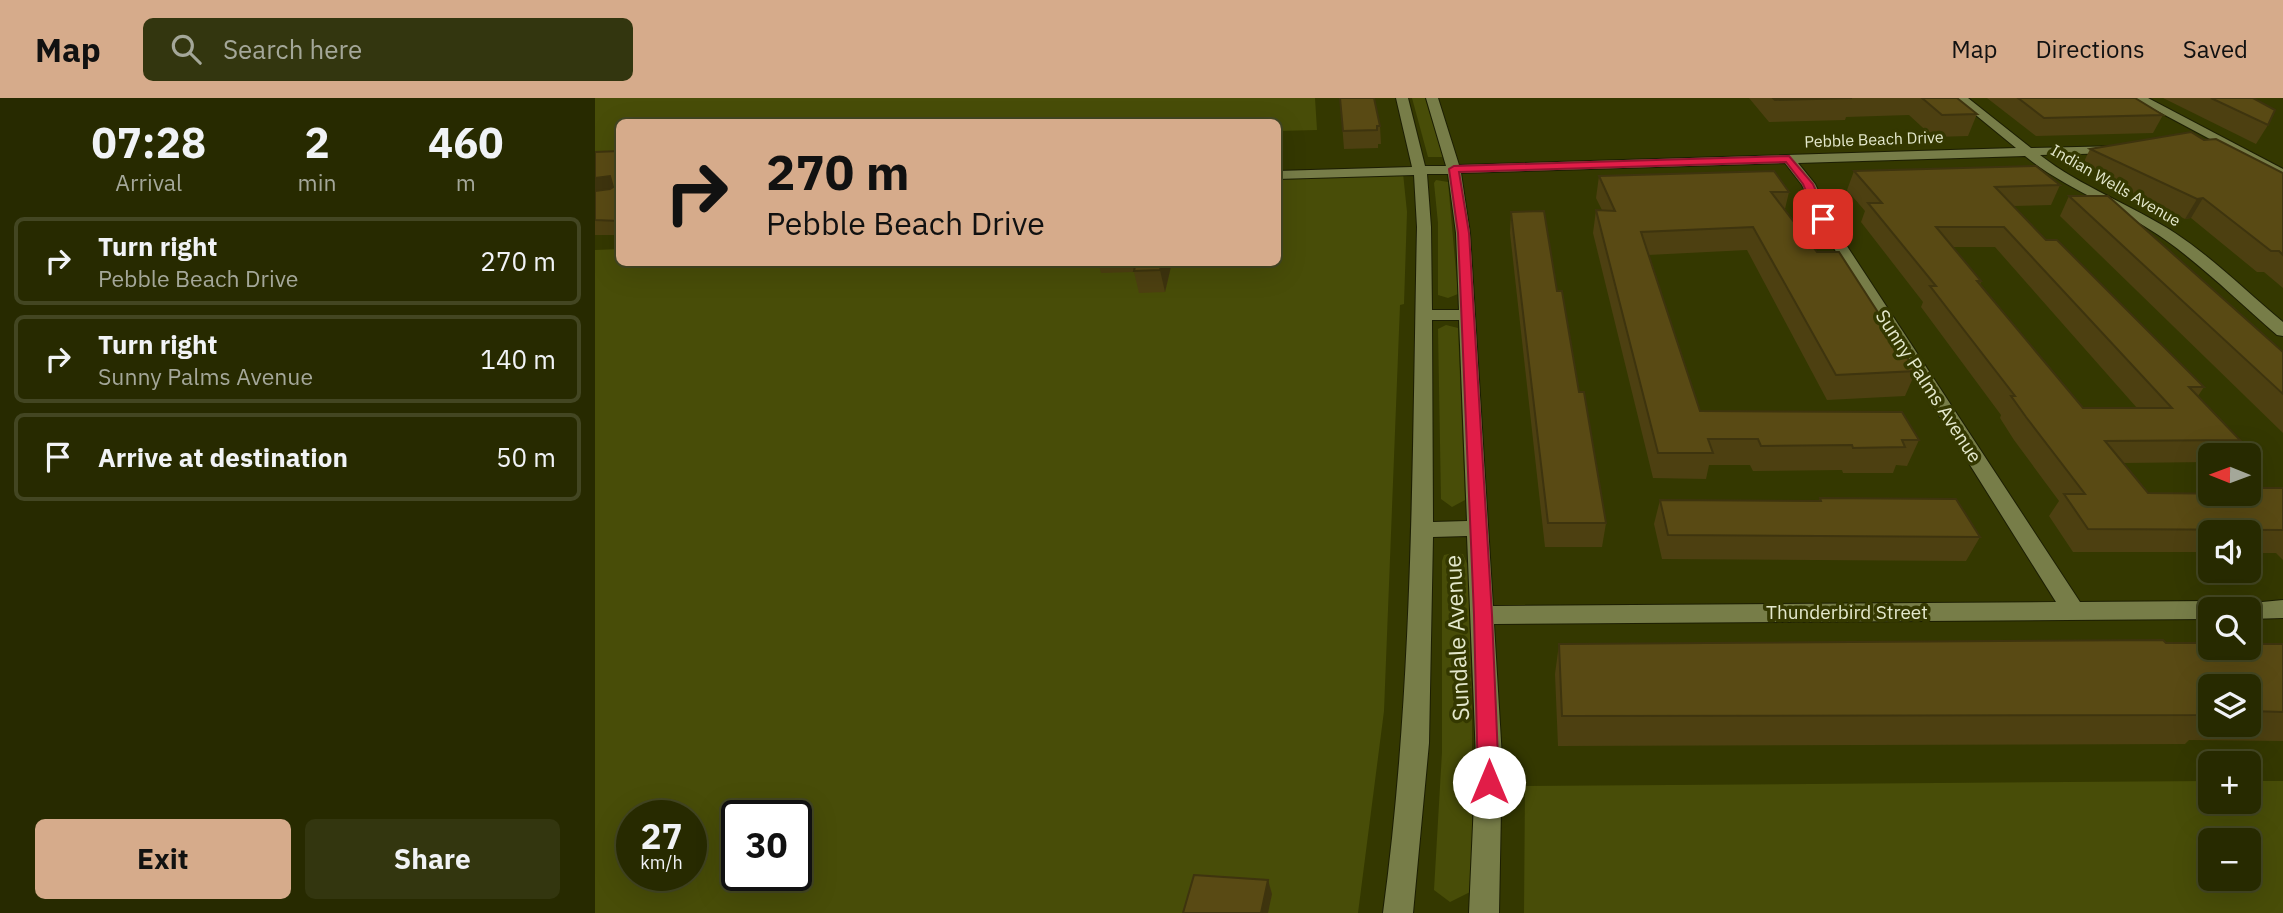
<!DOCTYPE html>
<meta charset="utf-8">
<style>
body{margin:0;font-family:"IBM Plex Sans",sans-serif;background:#33360f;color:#f1f3f6;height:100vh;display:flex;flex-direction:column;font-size:26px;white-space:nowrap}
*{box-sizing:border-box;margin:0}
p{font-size:23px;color:#a4a799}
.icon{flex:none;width:38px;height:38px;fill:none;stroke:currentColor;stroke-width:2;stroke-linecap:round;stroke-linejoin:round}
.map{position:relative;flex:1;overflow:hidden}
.drawer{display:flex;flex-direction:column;background:#272a00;width:595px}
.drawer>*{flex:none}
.banner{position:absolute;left:21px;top:21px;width:665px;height:147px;border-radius:10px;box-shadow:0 7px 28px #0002,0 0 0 2px #434622;background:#d6ab8b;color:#111;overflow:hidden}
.needle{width:46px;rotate:271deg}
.buttons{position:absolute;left:1603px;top:345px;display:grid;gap:14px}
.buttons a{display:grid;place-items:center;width:63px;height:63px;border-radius:10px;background:#272a00;box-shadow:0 7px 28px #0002,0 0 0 2px #434622;font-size:35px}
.speed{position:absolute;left:21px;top:702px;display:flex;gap:14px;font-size:35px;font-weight:700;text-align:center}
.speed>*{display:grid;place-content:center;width:91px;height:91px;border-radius:50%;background:#272a00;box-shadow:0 7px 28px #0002,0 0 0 2px #434622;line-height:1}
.speed small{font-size:18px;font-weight:400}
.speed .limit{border:4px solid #111;border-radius:10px;background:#fff;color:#111}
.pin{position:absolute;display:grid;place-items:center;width:60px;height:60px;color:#fff;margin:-30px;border-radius:14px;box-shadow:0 4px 10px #0006}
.me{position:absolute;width:77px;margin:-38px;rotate:0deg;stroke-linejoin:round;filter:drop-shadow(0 0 5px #0008)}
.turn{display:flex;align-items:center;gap:24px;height:147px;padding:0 35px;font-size:32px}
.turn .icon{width:91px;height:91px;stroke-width:2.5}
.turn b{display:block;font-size:49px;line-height:60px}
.eta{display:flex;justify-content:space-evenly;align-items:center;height:119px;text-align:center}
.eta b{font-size:42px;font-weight:700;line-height:49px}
.button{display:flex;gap:14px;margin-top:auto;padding:14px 35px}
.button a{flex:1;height:80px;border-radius:10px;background:#d6ab8b;color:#111;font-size:28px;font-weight:700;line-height:80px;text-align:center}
.button a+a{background:#33360f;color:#f1f3f6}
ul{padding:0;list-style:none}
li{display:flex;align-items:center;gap:21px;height:88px;margin:0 14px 10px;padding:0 21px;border:4px solid #434622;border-radius:10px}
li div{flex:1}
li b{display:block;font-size:26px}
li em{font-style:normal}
header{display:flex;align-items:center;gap:42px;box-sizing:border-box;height:98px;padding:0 35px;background:#d6ab8b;color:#111}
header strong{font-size:33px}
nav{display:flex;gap:38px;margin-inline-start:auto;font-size:24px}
.search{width:490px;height:63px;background:#33360f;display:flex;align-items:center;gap:18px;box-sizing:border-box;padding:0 24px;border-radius:10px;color:#a4a799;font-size:26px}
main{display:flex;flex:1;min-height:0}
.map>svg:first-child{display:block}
.green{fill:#484d08;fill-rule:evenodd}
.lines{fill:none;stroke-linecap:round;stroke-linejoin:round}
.street-casing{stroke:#1c1e03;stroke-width:2}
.street{fill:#777d48;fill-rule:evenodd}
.wall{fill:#4d4011;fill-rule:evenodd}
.shaded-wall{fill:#3e340e}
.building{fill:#594a14;stroke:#3e340e;stroke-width:2;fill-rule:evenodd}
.route{fill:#e11d48;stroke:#92132f;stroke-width:2}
.labels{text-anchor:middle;stroke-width:7;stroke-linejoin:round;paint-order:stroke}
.far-street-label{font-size:16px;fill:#e4e8cc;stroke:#343800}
.street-label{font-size:19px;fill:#e4e8cc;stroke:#343800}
.near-street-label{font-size:23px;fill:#e4e8cc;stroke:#343800}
</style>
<header>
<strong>Map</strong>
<div class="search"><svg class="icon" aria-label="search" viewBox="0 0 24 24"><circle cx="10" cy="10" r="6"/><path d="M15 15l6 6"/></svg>Search here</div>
<nav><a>Map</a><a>Directions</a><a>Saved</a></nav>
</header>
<main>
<section class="drawer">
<div class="eta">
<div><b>07:28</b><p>Arrival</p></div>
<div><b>2</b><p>min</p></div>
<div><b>460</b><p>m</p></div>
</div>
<ul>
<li><svg class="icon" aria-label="right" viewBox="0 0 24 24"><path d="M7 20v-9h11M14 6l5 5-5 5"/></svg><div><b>Turn right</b><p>Pebble Beach Drive</p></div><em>270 m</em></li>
<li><svg class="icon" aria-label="right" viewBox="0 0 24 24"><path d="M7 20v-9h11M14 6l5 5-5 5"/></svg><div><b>Turn right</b><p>Sunny Palms Avenue</p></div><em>140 m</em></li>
<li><svg class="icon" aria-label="arrive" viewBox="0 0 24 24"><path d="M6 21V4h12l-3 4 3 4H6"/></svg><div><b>Arrive at destination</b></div><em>50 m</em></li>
</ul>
<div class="button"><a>Exit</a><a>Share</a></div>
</section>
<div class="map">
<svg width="1688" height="815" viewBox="0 0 1688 815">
<rect width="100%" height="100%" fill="#343800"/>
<g class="green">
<path d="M0,0H720L722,32L683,33L682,24H24V56L0,58Z"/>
<path d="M817,0H830L848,59H833Z"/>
<path d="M808,75L812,114L809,206L805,207L789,613L763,815H0V152L24,151V164H682L683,79ZM37,718H96V777H37ZM142,718H201V777H142Z"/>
<path d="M841,82L853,84L863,196L853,200L843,197V125L839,85Z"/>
<path d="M851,227L863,230L870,402L857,409L846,401L843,231Z"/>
<path d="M858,455L868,456L873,468L877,610V793L855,804L839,792L847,654V463L849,457Z"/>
<path d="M1615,683V704H1654V683H1688V815H929L930,688ZM1654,742V780H1615V742Z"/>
</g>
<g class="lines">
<defs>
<g id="street">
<path d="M801,0H813L830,68H851L831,0H843L864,67L1421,50L1360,0H1373L1436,50L1527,48V54L1523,55L1445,57C1486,89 1537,107 1580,135C1618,160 1653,195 1688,224V238L1682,237C1646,206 1611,171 1572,143C1527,110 1473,93 1430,58L1203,65L1220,86L1244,136L1485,504L1615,503L1623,506L1626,511H1615V521L899,526L907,660L904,815H874L881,660L872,438L838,439L834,645L818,815H788C819,586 817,359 822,129L819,77L682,81V73L817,69ZM1190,65L1207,87L1230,136L1461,504L898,508L875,135L866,75ZM832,76H853L861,135L864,212H837L836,129ZM837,222H864L872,423L838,424Z"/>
<path d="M1538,0H1553L1688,71V80Z"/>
<path d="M1688,502V520L1654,521V511H1643L1646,506Z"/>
</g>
</defs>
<use href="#street" class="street-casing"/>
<use href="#street" class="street"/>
</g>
<g class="wall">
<path d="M745,0L785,28L786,46H783V50L749,51Z"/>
<path d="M1154,0H1362L1382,16L1373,38L1338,39L1314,17L1251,19L1250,22L1174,24Z"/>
<path d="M1392,0H1540L1568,17L1558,35L1441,38Z"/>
<path d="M1568,0H1658L1673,27L1661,46Z"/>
<path d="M1609,42L1688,75V190L1669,174H1662L1596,120L1590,121L1486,70L1495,51Z"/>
<path d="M24,53V137H0V54Z"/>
<path d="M1259,73L1465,87L1456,107L1418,108L1451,142L1609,289L1603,298L1645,342L1634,357H1615V364L1528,365L1553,395H1658L1662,390H1688V462L1681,455H1654V434H1615V454H1478L1454,418L1464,403L1419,342L1405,320L1406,317L1326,209L1328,204L1266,124L1270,113L1252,92ZM1358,149H1400L1542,310H1488L1385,187L1386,183Z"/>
<path d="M1004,78L1194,94L1190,111L1222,154L1321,273L1310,298L1232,302L1152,152L1053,157L1105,313L1324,342L1312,368L1301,367L1298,375H1248L1247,372L1158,373L1155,367H1114L1111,381L1058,380L998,135L1001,112H1007L1001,100Z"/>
<path d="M1474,98L1688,254V335L1465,118Z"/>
<path d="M916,114L962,193L1011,425L1007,449H950L915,135Z"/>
<path d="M503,164H577L570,194L544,195L539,174L506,175Z"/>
<path d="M1225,400L1385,439L1371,463L1067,461L1059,426L1065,402L1224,403Z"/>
<path d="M1571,545L1688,546V643L1594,642L1590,646L963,648L960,576L964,546ZM1615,588H1654V626H1615Z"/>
</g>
<g class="shaded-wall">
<path d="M15,78L24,92L0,95V80Z"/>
<path d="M1608,100L1596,120L1590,121L1602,101Z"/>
<path d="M567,164H577L570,194L565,172Z"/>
<path d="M673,782L677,796L673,815H666Z"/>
</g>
<g class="building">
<path d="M745,0H779L785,28H782V32L748,33Z"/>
<path d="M1178,0H1257L1180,2Z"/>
<path d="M1327,0H1362L1382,16L1347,17Z"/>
<path d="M1423,0H1540L1568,17L1449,20Z"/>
<path d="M1616,0H1658L1680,12L1673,27Z"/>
<path d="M1596,34L1609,42L1621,41L1688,75V157L1684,153H1676L1608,100L1602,101L1495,51Z"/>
<path d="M24,53V123L0,122V93L15,91L18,89L15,78L0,80V54Z"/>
<path d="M1441,68L1465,87L1400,89L1451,142H1462L1609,289H1594L1645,342L1510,343L1553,395L1654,396L1666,395L1662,390H1688V432L1493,431L1469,396H1490L1431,319L1416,298H1420L1335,188H1341L1273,105H1287L1259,73ZM1341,129H1409L1577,310H1488L1382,183H1386Z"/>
<path d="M1179,73L1194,94H1176L1222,154H1244L1321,273L1241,277L1158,129L1046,134L1105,313L1307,314L1324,342H1307L1310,349L1258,350L1257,347L1166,348L1163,341H1113L1118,355H1063L1001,112L1020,113L1004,78Z"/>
<path d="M1474,98H1513L1688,254V296Z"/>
<path d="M949,113L962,193H967L984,294H989L1011,425H953L916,114Z"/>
<path d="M541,164H567L565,172L539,173Z"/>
<path d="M1225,400L1361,401L1385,439L1073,437L1065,402L1226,403Z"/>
<path d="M1568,542L1571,545H1615V550H1654V546H1688V614L1654,613V588H1615V617L967,618L964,546Z"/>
<path d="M599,777L673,782L666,815H588Z"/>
</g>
<path class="route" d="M1194,58L1218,86L1233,121L1232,123H1224L1208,86L1191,64L864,74L874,135L897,517L904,684L901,690L894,693L886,690L883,684L879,517L863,135L854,71L859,68Z"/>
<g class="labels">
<g class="far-street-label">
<text transform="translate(1279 41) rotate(-2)" y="6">Pebble Beach Drive</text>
<text transform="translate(1521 87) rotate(30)" y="6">Indian Wells Avenue</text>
</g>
<g class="street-label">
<text transform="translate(1334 288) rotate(57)" y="7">Sunny Palms Avenue</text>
<text x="1252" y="521">Thunderbird Street</text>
</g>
<g class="near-street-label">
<text transform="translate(862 540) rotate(-93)" y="8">Sundale Avenue</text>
</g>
</g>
</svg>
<div class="buttons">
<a><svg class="needle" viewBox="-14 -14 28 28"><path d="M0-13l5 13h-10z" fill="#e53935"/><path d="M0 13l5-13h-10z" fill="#a4a799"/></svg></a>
<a><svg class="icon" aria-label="sound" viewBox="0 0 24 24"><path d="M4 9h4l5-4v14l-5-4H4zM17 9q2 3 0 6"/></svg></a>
<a><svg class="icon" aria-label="search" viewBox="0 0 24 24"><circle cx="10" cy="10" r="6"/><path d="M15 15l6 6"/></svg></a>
<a><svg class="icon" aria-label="layers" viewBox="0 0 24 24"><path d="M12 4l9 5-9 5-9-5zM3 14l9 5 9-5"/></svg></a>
<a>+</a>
<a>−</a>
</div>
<div class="speed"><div>27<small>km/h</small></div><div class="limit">30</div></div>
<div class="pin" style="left:1228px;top:121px;background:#d93025"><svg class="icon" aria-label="arrive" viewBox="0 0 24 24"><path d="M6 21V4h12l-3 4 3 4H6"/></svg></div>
<svg class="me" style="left:894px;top:684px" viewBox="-20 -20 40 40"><circle r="19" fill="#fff"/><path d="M0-13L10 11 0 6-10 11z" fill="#e11d48"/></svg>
<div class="banner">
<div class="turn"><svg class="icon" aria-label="right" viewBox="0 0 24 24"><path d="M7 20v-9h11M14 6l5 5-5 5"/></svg><div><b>270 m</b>Pebble Beach Drive</div></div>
</div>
</div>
</main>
